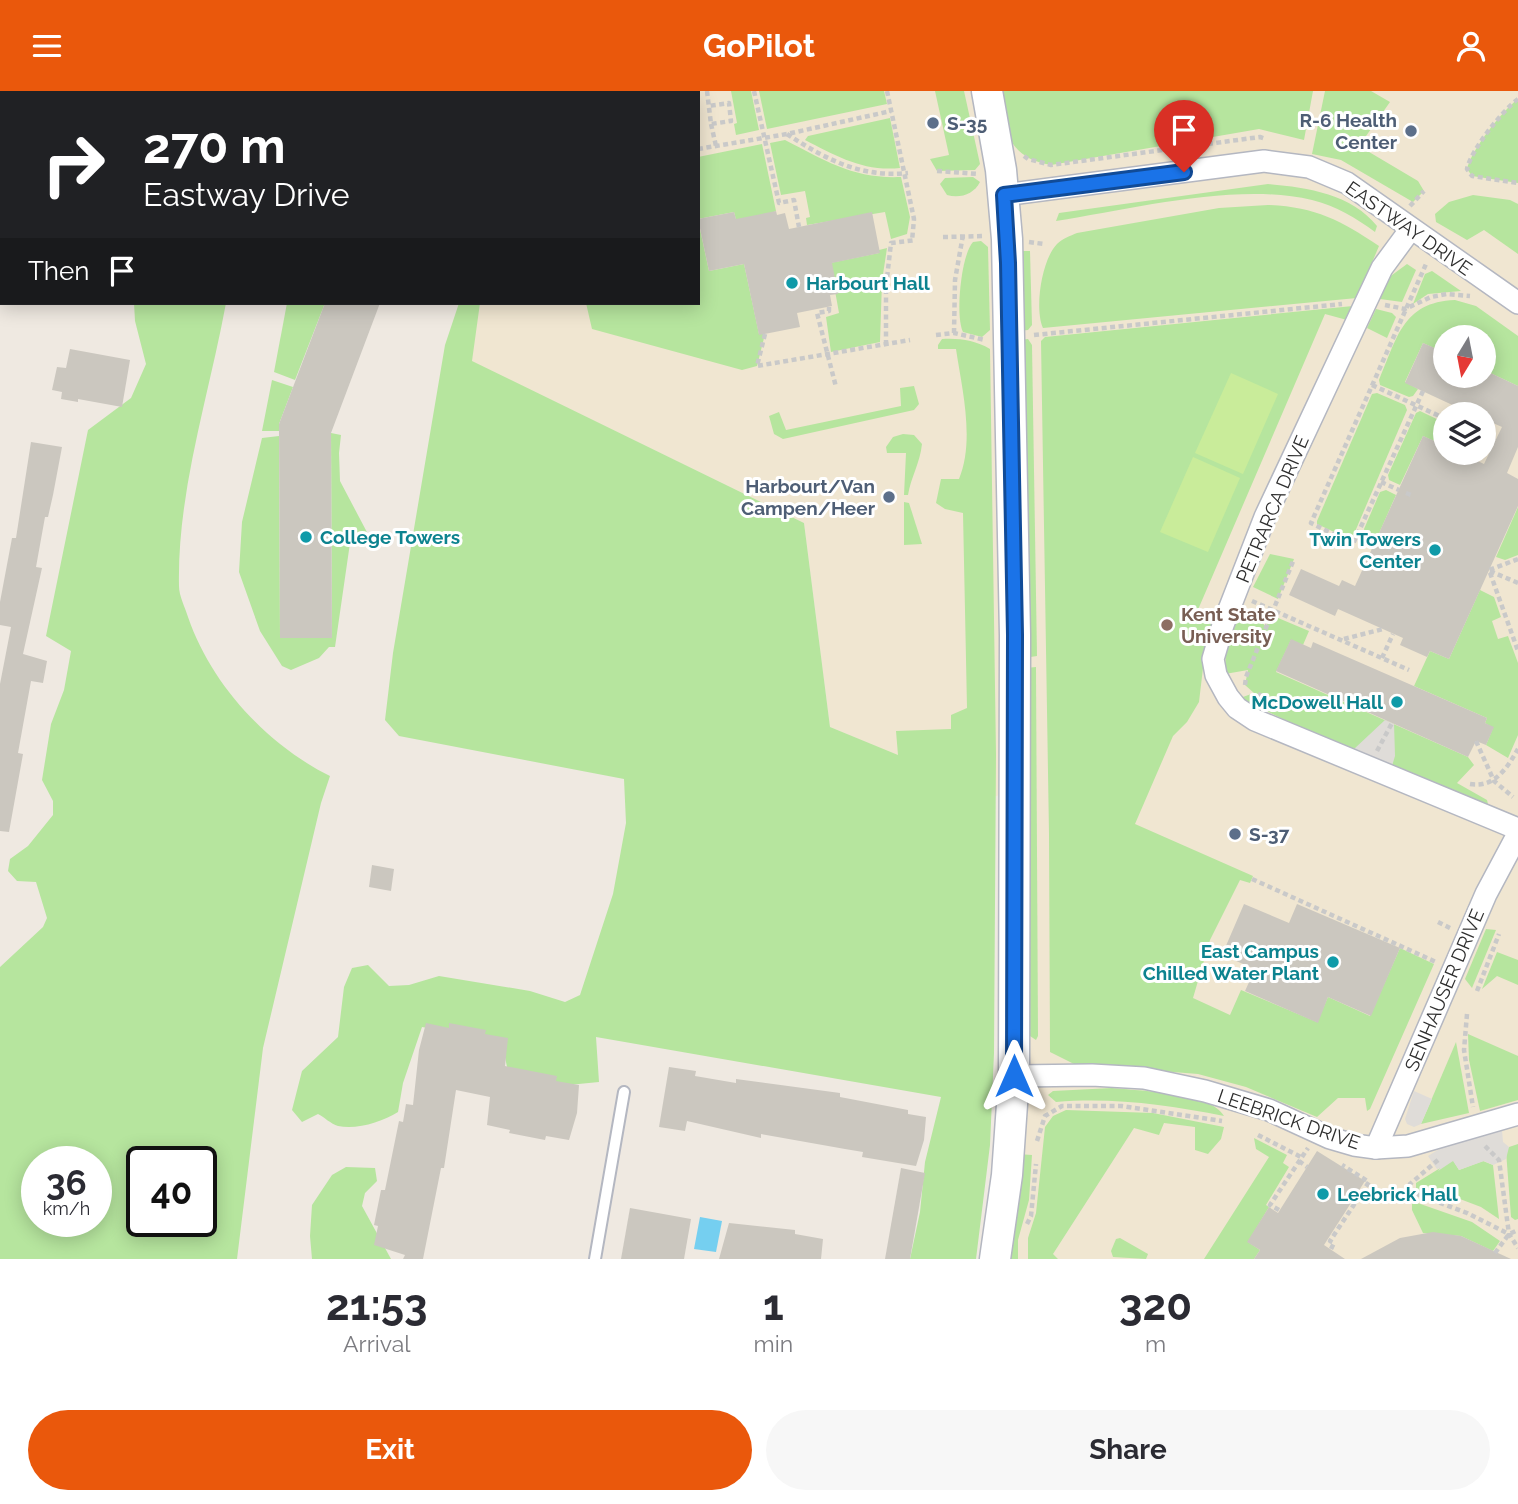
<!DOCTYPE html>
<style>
body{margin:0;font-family:Raleway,sans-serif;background:#f7f7f7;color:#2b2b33;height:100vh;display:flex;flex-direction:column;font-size:26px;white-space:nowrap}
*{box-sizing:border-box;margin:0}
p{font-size:23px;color:#7c7c81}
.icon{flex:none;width:38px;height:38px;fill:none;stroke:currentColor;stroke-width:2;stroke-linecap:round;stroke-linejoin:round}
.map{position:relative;height:1168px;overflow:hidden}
.sheet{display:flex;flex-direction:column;background:#fff;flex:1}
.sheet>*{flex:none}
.banner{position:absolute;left:0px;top:0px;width:700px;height:214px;box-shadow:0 4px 18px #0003;background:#202124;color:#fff;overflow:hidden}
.needle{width:46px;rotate:190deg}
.tools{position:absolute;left:1433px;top:234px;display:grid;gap:14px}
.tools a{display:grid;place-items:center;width:63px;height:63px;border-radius:50%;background:#fff;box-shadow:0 4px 18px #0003;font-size:35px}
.speed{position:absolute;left:21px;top:1055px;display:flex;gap:14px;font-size:35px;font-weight:700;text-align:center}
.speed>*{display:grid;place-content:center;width:91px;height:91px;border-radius:50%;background:#fff;box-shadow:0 4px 18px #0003;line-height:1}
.speed small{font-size:18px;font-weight:400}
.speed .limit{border:4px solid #111;border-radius:10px;background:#fff;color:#111}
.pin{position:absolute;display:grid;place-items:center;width:60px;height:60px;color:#fff;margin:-72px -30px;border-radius:50% 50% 50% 0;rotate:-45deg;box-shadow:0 0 7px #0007}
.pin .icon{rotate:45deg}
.me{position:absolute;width:77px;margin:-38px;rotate:0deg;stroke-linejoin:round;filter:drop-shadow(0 0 5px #0008)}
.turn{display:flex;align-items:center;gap:24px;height:147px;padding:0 28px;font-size:32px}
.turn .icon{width:91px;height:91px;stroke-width:2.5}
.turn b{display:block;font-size:49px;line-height:60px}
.then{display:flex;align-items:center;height:66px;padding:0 28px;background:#0003;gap:14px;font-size:26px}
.eta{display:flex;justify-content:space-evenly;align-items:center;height:119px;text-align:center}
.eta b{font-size:42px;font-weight:700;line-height:49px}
.cta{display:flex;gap:14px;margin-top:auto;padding:14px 28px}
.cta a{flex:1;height:80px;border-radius:42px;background:#ea580c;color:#fff;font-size:28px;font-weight:700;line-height:80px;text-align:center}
.cta a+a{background:#f7f7f7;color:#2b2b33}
header{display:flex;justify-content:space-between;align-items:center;height:91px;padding:0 28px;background:#ea580c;color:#fff;font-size:32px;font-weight:700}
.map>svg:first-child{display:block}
.education{fill:#f0e6d1;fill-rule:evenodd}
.green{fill:#b6e59e;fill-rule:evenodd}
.pitch{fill:#c9ec9a}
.plaza{fill:#dfdcd8}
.water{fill:#75cff0}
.building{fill:#cbc7bf}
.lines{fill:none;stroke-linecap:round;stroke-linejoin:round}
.lane-casing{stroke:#b4b7c1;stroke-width:14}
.street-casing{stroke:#b4b7c1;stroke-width:24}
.secondary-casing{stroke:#b4b7c1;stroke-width:33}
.path{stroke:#c9c9c9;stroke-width:4.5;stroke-dasharray:5 3.5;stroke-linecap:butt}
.lane{stroke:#fff;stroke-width:10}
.street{stroke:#fff;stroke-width:21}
.secondary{stroke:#fff;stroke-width:30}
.route-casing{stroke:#114b97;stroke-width:18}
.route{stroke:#1a73e8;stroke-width:12}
.service-dot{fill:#5c6f8a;stroke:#fff;stroke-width:2.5}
.culture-dot{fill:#0f9aa8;stroke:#fff;stroke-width:2.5}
.education-dot{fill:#8d6e63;stroke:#fff;stroke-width:2.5}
.labels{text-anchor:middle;stroke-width:6;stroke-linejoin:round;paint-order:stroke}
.service-label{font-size:19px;font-weight:bold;fill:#4e5e75;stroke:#fff;text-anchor:end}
.street-label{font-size:19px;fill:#2e2e2e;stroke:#fff}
.culture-label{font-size:19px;font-weight:bold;fill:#0d838f;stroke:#fff;text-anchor:start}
.education-label{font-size:19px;font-weight:bold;fill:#785e54;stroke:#fff;text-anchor:start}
</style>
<header><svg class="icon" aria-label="menu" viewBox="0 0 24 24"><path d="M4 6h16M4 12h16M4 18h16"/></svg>GoPilot<svg class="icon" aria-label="person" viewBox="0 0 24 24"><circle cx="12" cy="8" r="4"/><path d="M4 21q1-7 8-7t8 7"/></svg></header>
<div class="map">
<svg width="1518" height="1168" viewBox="0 0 1518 1168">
<rect width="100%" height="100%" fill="#efe9e1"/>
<path class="education" d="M514,0H1518V1168H995L1014,699L973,713L899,665L830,636L804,432L471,270L480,212H698V2ZM1446,247H1484V285H1446ZM1446,324H1484V362H1446Z"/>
<g class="green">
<path d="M731,0H751L759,39L736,44L734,33L737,32Z"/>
<path d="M759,0H884L887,13L767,38Z"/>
<path d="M935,0H964L980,73L975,79L937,80L930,68L949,64Z"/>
<path d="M999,0H1313L1304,49L1259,38L1051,74C1006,66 1005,38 999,0Z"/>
<path d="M1325,0H1371L1390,11L1359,55L1418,90L1424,100L1413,111L1341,69L1312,63Z"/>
<path d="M1518,8V92L1472,85L1467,78C1471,59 1502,20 1518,8Z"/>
<path d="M890,27L900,77C864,81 836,65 805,49L808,45Z"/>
<path d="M785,49C826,70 854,88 901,86L910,126L907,143L891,148L885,121L807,134L806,127L810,126L805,100L781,104L770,52Z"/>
<path d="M762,53L776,120L738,136L734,121L698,128V66Z"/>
<path d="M973,86L980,91C974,103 960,108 947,104L940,93L945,87Z"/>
<path d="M1268,93C1306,96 1352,103 1377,135L1375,141C1356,127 1336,115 1312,109C1236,91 1133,118 1056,130L1059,122Z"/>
<path d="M1473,104L1510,109L1518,113V163L1484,139L1467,149L1436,131L1435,123L1449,111Z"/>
<path d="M1268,114C1315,116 1340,129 1379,155L1357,207L1043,237C1034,217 1042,168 1057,153C1063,147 1070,145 1077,142L1219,117Z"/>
<path d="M698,129L709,180L744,173L759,243H765L757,275L742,279L592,238L586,212H698Z"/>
<path d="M981,150L988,156L990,239L982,246L963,241C955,225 961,164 973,151Z"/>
<path d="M887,157L882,190L880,251L831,261L826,226L839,222L830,172L879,162V159Z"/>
<path d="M1023,160H1030L1032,234L1028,239L1019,240L1018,174Z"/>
<path d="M1407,173L1416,179L1402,211L1380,208L1388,187Z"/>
<path d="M1432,180L1461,200L1428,203L1413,213L1425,183Z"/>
<path d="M1455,209L1476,215L1518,245V295L1484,279V247H1446L1445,262L1423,252L1405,291L1418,298L1413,305L1409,306L1380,294L1379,289C1397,248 1402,211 1455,209Z"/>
<path d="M134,212H226C209,305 177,400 179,495C179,505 185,516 188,526C211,593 267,654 330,685L321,712L263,957L237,1168H0V876L43,836L47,827L36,791L17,790L8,780L10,768L28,755L53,724V710L42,689L51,633L64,599L71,560L46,545L88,339L131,307L146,273L135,230ZM37,1071H96V1130H37ZM142,1071H201V1130H142Z"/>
<path d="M287,212H325L295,289L274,281Z"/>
<path d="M459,212H480L472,270L804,432L830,636L898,664L896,640L951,638V624L967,617L963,422L945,418L936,412L941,388H959C975,349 962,298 956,258H938V254L942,248C959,247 975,249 990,258L996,663L994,962L990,1054L976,1168H910L920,1121L925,1071L941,1006L596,946L599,991L548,996L509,986L501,946H479L422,936L403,992L398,1021C382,1031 357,1039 338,1035C331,1033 324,1026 318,1023L302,1031L292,1019L302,980L338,946L344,896L352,877L368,874L389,895L409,894L439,885L530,900L565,911L580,904L613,803L626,732L624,688L399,645L385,629L393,562L445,254Z"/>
<path d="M1353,215L1347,229L1325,223L1197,521L1214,529L1205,560L1199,611L1187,631L1173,645L1135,733L1253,785L1250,792L1240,789L1210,849L1193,907L1230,924L1241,899L1317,931L1328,906L1370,925L1400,857L1434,873L1370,1018L1367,1020L1365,1007H1338L1317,1026L1246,996L1198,983L1074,973L1050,961L1049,743L1041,250L1045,246Z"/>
<path d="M1376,218L1392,222L1396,226L1387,247L1367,237Z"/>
<path d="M1028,248L1032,254L1037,565L1024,567L1020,249Z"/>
<path d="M272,289L293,296L279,333V340H262Z"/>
<path d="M914,295L919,313L914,319L783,348L774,343L769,325L779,321L786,339L901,315L900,297Z"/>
<path d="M1377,302L1405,314L1407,319L1354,443L1347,447L1317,433V430L1372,303Z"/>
<path d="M1420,320L1445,332V355L1423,345L1400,394L1389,389L1388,384L1416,322Z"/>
<path d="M331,342L341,344L339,362L340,390L369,445L350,452L335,556H329L319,567L291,579L282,575L260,540L239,481L242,431L262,347L279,345L280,547H332Z"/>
<path d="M903,343L914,344L922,353C920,372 911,386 908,404H904L906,362H887L886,356L893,346Z"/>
<path d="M1386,399L1396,404L1377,447L1365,442L1364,438L1380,401Z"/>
<path d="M904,411L909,412L922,453L904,454Z"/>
<path d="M1518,416V464L1505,469L1496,466Z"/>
<path d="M1270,463L1294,468L1278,508L1253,496Z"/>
<path d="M1480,499L1494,506L1501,526L1492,530L1498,548L1508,545L1518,572V644L1508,667L1486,654L1493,637L1485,632L1487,627L1414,595L1430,560L1449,568Z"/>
<path d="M1243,516L1255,523L1266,536L1271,524L1309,540L1303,554L1291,549L1276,581L1468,666L1474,674L1457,692L1487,709L1488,713L1467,709L1299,636L1240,607L1254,602L1245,594L1248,579L1225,583L1226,556Z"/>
<path d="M1036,576L1038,945L1036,949L1027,943L1026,577Z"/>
<path d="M1486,838L1496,839L1472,897L1465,888Z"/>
<path d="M1497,861L1518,869V894L1497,885L1482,898Z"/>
<path d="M1468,943L1518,965V1009L1480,1020L1469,969Z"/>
<path d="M1456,951L1469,1022L1421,1033Z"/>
<path d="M1112,997C1138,1000 1211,1001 1224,1025C1169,1014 1112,1006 1056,1011L1048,1004L1053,1000Z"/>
<path d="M1066,1019L1153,1022L1224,1036L1221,1048L1208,1063L1195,1059V1036L1164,1032L1159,1044L1134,1037L1053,1163L1058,1168H1028V1147L1036,1122L1045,1036L1053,1025Z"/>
<path d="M1254,1047L1287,1064L1283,1072L1289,1076L1266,1114L1269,1116L1248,1151L1260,1159L1254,1168H1204L1269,1066L1256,1058Z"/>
<path d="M1518,1053V1128L1515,1129L1511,1126L1506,1060L1509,1056Z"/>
<path d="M1018,1063L1032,1064L1029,1109L1018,1149V1168H1007Z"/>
<path d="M1453,1069L1459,1079L1483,1070L1493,1074L1499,1128L1481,1116L1452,1105L1441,1110L1416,1098V1092Z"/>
<path d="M346,1076L375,1077L377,1090L365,1102L362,1115L391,1168H312L310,1145L312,1114L332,1084Z"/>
<path d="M1412,1110L1472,1131L1500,1150L1493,1160L1461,1145L1423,1142L1412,1119Z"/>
<path d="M1120,1147L1148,1163L1146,1168L1113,1166L1111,1160L1116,1148Z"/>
</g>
<g class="pitch">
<path d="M1231,282L1278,303L1243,383L1195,362Z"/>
<path d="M1193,366L1240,387L1208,461L1160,441Z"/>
</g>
<g class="plaza">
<path d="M1385,629L1394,633L1395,665L1392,675L1354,658Z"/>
<path d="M1414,1000L1432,1008L1421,1033L1414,1036L1407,1033L1405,1028Z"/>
<path d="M1502,1039L1503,1051L1509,1056L1506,1068L1493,1074L1484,1070L1459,1079L1453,1070L1438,1080L1440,1077L1437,1078L1428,1065L1446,1054Z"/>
</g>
<path class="water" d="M700,1126L722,1130L716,1161L694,1158Z"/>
<g class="building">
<path d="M776,120L777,124L785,122L789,138L872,121L880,162L832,172L838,203L830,204L832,215L797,222L800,236L759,244L744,173L709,180L698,128L734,121L736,128Z"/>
<path d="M325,212H380L331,342L332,547H280L279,333Z"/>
<path d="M1423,252L1446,262V285H1484V279L1518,295V356L1507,382L1518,388V415L1449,568L1430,560L1427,566L1400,554L1403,547L1338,518L1335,525L1289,504L1301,478L1339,495L1342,489L1355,495L1423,345L1446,355V362H1461L1484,373L1502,336L1484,328V324H1474L1405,292Z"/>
<path d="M70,258L130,269L122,316L78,308V311L61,308L62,301L52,299L57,276L66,277Z"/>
<path d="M31,351L62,356L53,404L48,426H45L36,476L42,477L23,563L47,570L43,592L31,590L18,662L23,663L9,741L0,740V593L11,536L0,534V511L12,447H16Z"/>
<path d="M1291,548L1311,557L1313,551L1487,627L1485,632L1494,636L1486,654L1476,650L1468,666L1276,580Z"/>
<path d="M372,774L394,778L391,800L369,796Z"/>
<path d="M1244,813L1289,832L1297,813L1400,857L1371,925L1328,906L1318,932L1245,900L1255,878L1222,864Z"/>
<path d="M426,932L449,937V932L486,939L485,943L508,947L505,975L557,985L556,990L579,994L577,1022L569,1049L546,1045L545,1049L509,1042L510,1039L487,1034L490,1006L456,999L444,1077H441L423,1168H403L405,1164L374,1154L378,1135L374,1134L381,1099H385L399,1030L403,1031L406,1013L413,1014L419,959Z"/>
<path d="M669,976L696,980L695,985L736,992V988L840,1002V1006L908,1019V1023L926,1026L924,1049L916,1075L862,1066L863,1061L845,1058L761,1043V1047L687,1030L685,1040L659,1036Z"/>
<path d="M1317,1060L1365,1090L1324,1154L1345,1168H1254L1260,1159L1247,1151L1269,1116L1278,1122Z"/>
<path d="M901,1077L925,1082L910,1168H885Z"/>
<path d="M630,1117L691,1128L684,1168H621Z"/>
<path d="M729,1132L795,1139V1143L823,1148L821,1168H719Z"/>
<path d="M1433,1141L1461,1145L1511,1168H1361L1400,1147Z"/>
</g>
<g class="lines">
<defs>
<path id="lane" d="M595,1168L624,1001"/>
<g id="street">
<path d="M18,2V0"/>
<path d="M0,99L2,89"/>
<path d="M1004,104L1264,70L1309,76L1347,92L1518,212"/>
<path d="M1410,139L1382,177L1365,213L1265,426L1223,534L1213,568L1216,584L1228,606L1237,617L1255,629L1518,738"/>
<path d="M1014,985L1092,984L1144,987L1205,1000L1269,1019L1330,1047L1354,1054L1376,1057L1408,1055L1518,1023"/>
<path d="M1376,1057L1486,803L1518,743"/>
</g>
<path id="secondary" d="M987,0L1001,79L1007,148L1015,544L1014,985L1007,1084L995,1168"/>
</defs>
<use href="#lane" class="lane-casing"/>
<use href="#street" class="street-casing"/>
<use href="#secondary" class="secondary-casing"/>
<g class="path">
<path d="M707,0L711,33L731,30L729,12L708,15"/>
<path d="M754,0L779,112L794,109L799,136"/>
<path d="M887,0L914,128L912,150"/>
<path d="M1518,8C1502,20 1471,59 1467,78L1472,85L1518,92"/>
<path d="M711,33L716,55"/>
<path d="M787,43C825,68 861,87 908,82"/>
<path d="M698,58L787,43L891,20"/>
<path d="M1024,65L1028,68L1051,74L1260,46L1266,48"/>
<path d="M937,80L978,83"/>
<path d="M1410,115L1424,100"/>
<path d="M943,146L984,145"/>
<path d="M1029,151L1044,153"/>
<path d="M1385,214L1405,218L1431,206L1447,203L1470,205"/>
<path d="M829,216V220L817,222L836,296"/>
<path d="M954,242L955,189L963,144"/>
<path d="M765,243L757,275L910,249"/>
<path d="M936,244L954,242L985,249"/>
<path d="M1034,244L1342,213"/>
<path d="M886,254V196L891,152L916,149"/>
<path d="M1372,294L1446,328"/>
<path d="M1423,300L1353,453L1311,432L1426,173"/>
<path d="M1484,345L1495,350"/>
<path d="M1381,391L1399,399"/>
<path d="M1406,402L1411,404"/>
<path d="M1357,444L1374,452"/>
<path d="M1381,454L1390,458"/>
<path d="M1518,468L1489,479L1518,560"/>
<path d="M1490,480L1518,492"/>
<path d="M1252,510L1409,579"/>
<path d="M1344,548L1383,538"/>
<path d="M1382,567L1393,543"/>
<path d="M1245,594L1246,586L1294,468"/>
<path d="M1258,603L1291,618"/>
<path d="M1476,650L1494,690L1513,706"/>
<path d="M1377,660L1392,632"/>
<path d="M1470,693C1495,697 1507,677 1518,658"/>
<path d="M1252,788L1436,871"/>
<path d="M1438,831L1450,837"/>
<path d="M1477,900L1499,843"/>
<path d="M1467,923L1464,959L1473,1016"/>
<path d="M1258,1044L1301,1066"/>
<path d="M1037,1050L1045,1025L1062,1015H1121L1222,1030"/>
<path d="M1485,1055L1499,1069L1509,1143L1518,1157"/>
<path d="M1438,1069L1410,1093L1409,1100L1467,1122L1509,1143"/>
<path d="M1299,1070L1307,1076"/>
<path d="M1279,1119L1270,1114L1308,1057"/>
<path d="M1027,1133L1031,1125L1036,1073"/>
<path d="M1331,1158L1334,1152L1330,1150L1369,1091L1342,1074"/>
<path d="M1495,1162L1509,1143L1518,1139"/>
</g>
<use href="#lane" class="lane"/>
<use href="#street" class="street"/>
<use href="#secondary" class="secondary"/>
</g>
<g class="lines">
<defs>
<path id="route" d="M1014,985L1015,544L1008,172L1004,104L1184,81"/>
</defs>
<use href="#route" class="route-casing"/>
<use href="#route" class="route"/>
</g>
<g class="service-dot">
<circle cx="933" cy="32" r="7"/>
<circle cx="1411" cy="40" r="7"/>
<circle cx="889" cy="406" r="7"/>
<circle cx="1235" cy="743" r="7"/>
</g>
<g class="culture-dot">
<circle cx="792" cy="192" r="7"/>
<circle cx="306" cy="446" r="7"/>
<circle cx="1435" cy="459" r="7"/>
<circle cx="1397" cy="611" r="7"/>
<circle cx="1333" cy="871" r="7"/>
<circle cx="1323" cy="1103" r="7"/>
</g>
<circle class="education-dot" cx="1167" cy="534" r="7"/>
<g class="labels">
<g class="service-label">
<text x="1397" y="36">R-6 Health<tspan x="1397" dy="22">Center</tspan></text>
<text x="947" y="39" text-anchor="start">S-35</text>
<text x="875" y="402">Harbourt/Van<tspan x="875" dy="22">Campen/Heer</tspan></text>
<text x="1249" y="750" text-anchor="start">S-37</text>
</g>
<g class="street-label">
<text transform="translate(1409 137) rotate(35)" y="7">EASTWAY DRIVE</text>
<text transform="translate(1272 418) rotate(-67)" y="7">PETRARCA DRIVE</text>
<text transform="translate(1444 899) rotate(-67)" y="7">SENHAUSER DRIVE</text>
<text transform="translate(1289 1028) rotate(19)" y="7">LEEBRICK DRIVE</text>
</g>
<g class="culture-label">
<text x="806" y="199">Harbourt Hall</text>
<text x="320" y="453">College Towers</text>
<text x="1421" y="455" text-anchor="end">Twin Towers<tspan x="1421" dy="22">Center</tspan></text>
<text x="1383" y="618" text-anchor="end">McDowell Hall</text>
<text x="1319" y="867" text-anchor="end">East Campus<tspan x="1319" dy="22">Chilled Water Plant</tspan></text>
<text x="1337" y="1110">Leebrick Hall</text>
</g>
<g class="education-label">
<text x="1181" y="530">Kent State<tspan x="1181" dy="22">University</tspan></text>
</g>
</g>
</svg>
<div class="tools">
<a><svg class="needle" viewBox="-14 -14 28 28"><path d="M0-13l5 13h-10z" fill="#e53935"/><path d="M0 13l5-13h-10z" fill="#7c7c81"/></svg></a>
<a><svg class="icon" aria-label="layers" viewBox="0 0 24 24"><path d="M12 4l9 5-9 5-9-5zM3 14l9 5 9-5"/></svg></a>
</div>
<div class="speed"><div>36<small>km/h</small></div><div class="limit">40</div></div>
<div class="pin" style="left:1184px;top:81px;background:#d93025"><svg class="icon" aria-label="arrive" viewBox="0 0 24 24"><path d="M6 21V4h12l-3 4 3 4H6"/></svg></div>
<svg class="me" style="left:1014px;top:985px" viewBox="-20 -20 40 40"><path d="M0-17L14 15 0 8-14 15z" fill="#1a73e8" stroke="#fff" stroke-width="4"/></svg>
<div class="banner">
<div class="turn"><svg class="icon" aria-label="right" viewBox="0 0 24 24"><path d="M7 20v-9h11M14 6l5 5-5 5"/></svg><div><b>270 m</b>Eastway Drive</div></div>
<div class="then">Then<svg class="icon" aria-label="arrive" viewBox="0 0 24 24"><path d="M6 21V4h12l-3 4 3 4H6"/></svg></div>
</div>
</div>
<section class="sheet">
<div class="eta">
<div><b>21:53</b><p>Arrival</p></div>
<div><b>1</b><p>min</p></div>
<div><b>320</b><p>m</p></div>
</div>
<div class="cta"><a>Exit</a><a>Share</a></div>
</section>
